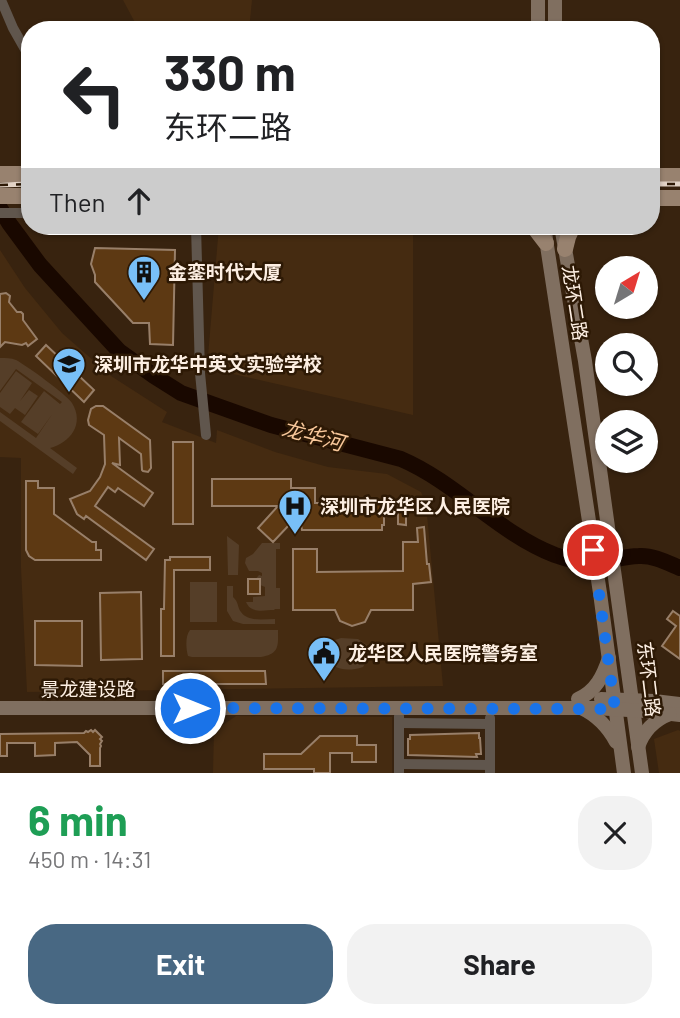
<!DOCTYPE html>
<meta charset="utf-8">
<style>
body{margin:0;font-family:Barlow,"Noto Sans SC",sans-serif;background:#f2f2f2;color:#202124;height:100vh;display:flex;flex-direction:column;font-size:26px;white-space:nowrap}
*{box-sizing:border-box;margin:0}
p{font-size:23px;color:#757577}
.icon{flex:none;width:38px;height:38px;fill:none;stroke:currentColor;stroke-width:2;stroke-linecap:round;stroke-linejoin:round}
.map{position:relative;height:773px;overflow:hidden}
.details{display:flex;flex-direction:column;background:#fff;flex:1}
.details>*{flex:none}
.guide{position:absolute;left:21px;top:21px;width:639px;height:214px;border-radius:28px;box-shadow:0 2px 5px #0004;background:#fff;color:#202124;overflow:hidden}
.needle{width:46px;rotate:38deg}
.controls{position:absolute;left:595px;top:256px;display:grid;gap:14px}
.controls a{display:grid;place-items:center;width:63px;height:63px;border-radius:50%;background:#fff;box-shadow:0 2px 5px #0004;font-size:35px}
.pin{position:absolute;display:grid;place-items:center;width:60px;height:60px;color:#fff;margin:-30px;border:4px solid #fff;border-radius:50%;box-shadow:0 2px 7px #0007}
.me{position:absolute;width:77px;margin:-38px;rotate:90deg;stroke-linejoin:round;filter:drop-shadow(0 0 5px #0008)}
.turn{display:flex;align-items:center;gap:24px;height:147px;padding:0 28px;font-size:32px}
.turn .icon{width:91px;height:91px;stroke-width:2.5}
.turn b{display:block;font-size:49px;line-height:60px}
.then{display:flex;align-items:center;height:66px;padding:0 28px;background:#0003;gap:14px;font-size:26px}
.round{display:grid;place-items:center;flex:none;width:74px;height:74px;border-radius:28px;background:#f2f2f2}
.head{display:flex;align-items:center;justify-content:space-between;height:119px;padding:0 28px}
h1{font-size:42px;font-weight:700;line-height:52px;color:#1e9e55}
.primary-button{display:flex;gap:14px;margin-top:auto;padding:14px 28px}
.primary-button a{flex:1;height:80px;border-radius:28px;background:#486883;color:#fff;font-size:28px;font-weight:700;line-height:80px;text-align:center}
.primary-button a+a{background:#f2f2f2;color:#202124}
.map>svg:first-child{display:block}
.built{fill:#452b11}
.green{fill:#553e28}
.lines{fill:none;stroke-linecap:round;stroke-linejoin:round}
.river{stroke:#190800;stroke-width:16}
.building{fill:#5d3913;stroke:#987f69;stroke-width:2}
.minor{stroke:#60564d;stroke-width:10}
.secondary{stroke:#806f60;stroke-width:14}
.primary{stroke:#98826f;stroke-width:16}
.rail-casing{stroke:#e2d3c6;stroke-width:5}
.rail{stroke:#2d1905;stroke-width:2.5;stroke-dasharray:8;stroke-linecap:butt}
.route{stroke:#1a73e8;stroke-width:12;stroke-dasharray:0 21.6}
.labels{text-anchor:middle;stroke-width:5;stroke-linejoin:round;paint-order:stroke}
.poi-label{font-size:19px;font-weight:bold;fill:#fdefe3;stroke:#2d1905;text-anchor:start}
.street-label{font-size:19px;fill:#fdefe3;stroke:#2d1905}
.water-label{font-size:21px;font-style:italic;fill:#f8c79a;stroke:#2d1905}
</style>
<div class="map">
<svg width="680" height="773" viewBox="0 0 680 773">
<rect width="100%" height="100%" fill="#38230f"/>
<g class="built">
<path d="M123,0H252L249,30H139Z"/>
<path d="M219,226H413V415L207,368Z"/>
<path d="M0,250L25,288L62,333L111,376L167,412L162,422L216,443L217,430L275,452L328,467L387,474L421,492L426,504L443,686L27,692L21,568V458L0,457Z"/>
<path d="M236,716L392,717V773H213L214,731Z"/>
<path d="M678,730L680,731V773H659L654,739Z"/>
</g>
<g class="green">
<path d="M0,358C6,358 11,358 16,360C27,366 66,394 72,403C85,424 70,443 50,448L77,468L73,474L0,421V412L36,438L53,413L38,434L21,422L44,391L60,404L62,402L16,369L0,391Z"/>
<path d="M16,371L32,383L20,401L29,390L38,396L25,415L15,408L10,414L0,407V393Z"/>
<path d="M227,536L239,545L238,575H228Z"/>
<path d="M262,543H280V549H276V588H280V609H275L274,610C264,610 251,614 246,602H253V597L265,596V587L253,582L259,575L262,576V573L258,571H249L245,563L246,558L253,554Z"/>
<rect x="190" y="582" width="27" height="40"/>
<path d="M227,586H233V597C239,602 237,607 241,612C248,622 263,619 275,619V624H243L233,621L227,611Z"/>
<path d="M190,630H278C278,645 280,654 261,657H192L188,656C186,649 185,636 190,630Z"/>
<path d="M341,638L358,639L367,645L369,657L363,667C328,679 311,646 341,638Z"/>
</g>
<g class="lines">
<path class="river" d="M0,208L9,223L40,265L119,351L154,376L181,393L271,425L401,459C457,483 498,533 555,555C569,560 583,564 597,563C611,561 625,556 639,556C653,555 668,563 680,568"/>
</g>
<g class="building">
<path d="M95,248L175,250L173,345L150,344L149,323H133L95,282V275L91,264Z"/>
<path d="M6,293L10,296L9,302L17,312H21L23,314V320L37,339L28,346L26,343L22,345L5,342L0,347V294Z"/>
<path d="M46,345L94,390L84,402L36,356Z"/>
<path d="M96,406H103L150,440L151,468L148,472L143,471L142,470L141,454L119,438L120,465L112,463L153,493L144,506L118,488L115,492L108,487L95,506L154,549L146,560L86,516L84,519L77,514L70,499L90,491L100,477L105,464L104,435L89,425L88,420L91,409Z"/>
<rect x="173" y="442" width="20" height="82"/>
<path d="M212,479H291V488H315V503H382V508H384V525H382V530H302L301,525H289L273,542L258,528L278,506H212Z"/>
<path d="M26,481H38V488H54V514L92,542H96V550H101V560H35L29,556L26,550Z"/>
<path d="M398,503H406V525L398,524Z"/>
<path d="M424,527L427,564H429L431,582L413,584V610H371L365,622L352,626L340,621L335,610H293V549H317V572L403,571V542H418L417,528Z"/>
<path d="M170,557H210V570H174V656H161V609H164L165,560H170Z"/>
<rect x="248" y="579" width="12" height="15"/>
<path d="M141,592L142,659L101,660L100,593Z"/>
<path d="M673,611L680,616V659L662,646L676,626L667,619Z"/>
<path d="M35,621H82V666L35,665Z"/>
<path d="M163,671H265L266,684H163Z"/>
<path d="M91,730L93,732L95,730L102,737L100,739L102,741L100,744L101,746L100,748V766H90V755L77,742L55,743V755L35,756V743H7V756H0V734L84,733L86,731L88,732Z"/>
<path d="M479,733V738H480L481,754H476L477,757L408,755V739H410V735Z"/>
<path d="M320,736H357V745H376V762H352V753H330V773H314V769H264V754H301Z"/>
</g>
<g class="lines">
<g class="minor">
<path d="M1,0L13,28L30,58"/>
<path d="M0,213H30"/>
<path d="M196,226L200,373L206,435"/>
<path d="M399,723L490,724"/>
<path d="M399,764L490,765"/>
<path d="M399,773V716"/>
<path d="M490,773V718"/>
</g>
<g class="secondary">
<path d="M538,30V0"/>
<path d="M555,30V0"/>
<path d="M544,226L600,593L624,773"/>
<path d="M561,226L585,361L642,773"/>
<path d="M578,699C596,691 603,676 609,658"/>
<path d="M601,699L654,701L680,704"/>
<path d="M0,708H594L646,711L680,715"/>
<path d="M581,708C596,715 608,727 616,742"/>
<path d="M638,747C644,730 654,720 670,714"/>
</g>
<g class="primary">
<path d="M0,174H30"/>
<path d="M651,176H680"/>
<path d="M0,196H30"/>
<path d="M651,198H680"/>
<path d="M533,226L546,243"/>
<path d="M565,249L568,237L573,226"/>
</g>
<defs>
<g id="rail">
<path d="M651,184H680"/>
<path d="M0,185L30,184"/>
</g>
</defs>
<use href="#rail" class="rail-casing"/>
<use href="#rail" class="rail"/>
</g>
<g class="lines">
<path class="route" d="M190,708L615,709L593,550"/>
</g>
<defs>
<symbol id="building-pin" viewBox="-11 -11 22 30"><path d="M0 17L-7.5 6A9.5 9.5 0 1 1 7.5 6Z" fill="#78bff7" stroke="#2d1905"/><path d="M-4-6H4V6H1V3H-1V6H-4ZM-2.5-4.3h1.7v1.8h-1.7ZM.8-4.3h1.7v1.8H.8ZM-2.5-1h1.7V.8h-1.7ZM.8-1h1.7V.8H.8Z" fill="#111"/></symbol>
<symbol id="school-pin" viewBox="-11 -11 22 30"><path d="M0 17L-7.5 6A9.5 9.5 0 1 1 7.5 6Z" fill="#78bff7" stroke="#2d1905"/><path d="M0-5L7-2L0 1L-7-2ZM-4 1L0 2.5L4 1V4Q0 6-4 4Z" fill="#111"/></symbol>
<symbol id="hospital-pin" viewBox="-11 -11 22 30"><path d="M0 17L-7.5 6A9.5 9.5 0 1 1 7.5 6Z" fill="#78bff7" stroke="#2d1905"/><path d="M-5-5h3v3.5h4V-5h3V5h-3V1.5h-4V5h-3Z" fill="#111"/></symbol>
<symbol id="civic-pin" viewBox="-11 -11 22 30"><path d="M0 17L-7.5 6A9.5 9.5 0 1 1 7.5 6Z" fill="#78bff7" stroke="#2d1905"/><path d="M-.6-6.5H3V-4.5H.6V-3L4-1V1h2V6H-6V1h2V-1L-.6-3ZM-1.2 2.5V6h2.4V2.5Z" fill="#111"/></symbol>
</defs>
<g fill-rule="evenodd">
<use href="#building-pin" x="125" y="253" width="38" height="52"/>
<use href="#school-pin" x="50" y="345" width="38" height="52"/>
<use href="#hospital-pin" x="276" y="487" width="38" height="52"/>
<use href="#civic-pin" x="305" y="634" width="38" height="52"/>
</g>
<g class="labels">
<g class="poi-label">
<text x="168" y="279">金銮时代大厦</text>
<text x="94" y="371">深圳市龙华中英文实验学校</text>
<text x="320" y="513">深圳市龙华区人民医院</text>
<text x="348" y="660">龙华区人民医院警务室</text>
</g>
<g class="street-label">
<text transform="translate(575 303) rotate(81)" y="7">龙环二路</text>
<text transform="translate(649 679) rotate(83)" y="7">东环二路</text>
<text x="88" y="696">景龙建设路</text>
</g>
<g class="water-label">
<text transform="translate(313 436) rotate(15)" y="7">龙华河</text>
</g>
</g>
</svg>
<div class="controls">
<a><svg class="needle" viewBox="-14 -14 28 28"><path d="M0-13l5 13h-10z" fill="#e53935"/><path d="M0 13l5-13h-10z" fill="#757577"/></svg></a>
<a><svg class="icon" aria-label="search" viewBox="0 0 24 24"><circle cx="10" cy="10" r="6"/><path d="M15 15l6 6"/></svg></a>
<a><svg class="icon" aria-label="layers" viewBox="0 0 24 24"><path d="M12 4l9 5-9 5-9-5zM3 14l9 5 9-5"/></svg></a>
</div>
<div class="pin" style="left:593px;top:550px;background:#d93025"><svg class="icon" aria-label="arrive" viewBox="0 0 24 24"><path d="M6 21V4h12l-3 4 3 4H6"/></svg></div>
<svg class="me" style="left:190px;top:708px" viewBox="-20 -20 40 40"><circle r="17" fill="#1a73e8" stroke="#fff" stroke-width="3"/><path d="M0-11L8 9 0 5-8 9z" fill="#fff"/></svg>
<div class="guide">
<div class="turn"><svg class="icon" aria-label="left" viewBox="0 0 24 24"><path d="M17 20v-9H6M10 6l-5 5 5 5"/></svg><div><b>330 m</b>东环二路</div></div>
<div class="then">Then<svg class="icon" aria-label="ahead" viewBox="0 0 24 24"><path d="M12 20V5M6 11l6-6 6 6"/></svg></div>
</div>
</div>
<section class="details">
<div class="head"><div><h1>6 min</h1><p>450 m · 14:31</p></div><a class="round"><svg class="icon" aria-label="close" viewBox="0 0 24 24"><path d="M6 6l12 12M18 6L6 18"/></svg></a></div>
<div class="primary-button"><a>Exit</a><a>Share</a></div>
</section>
